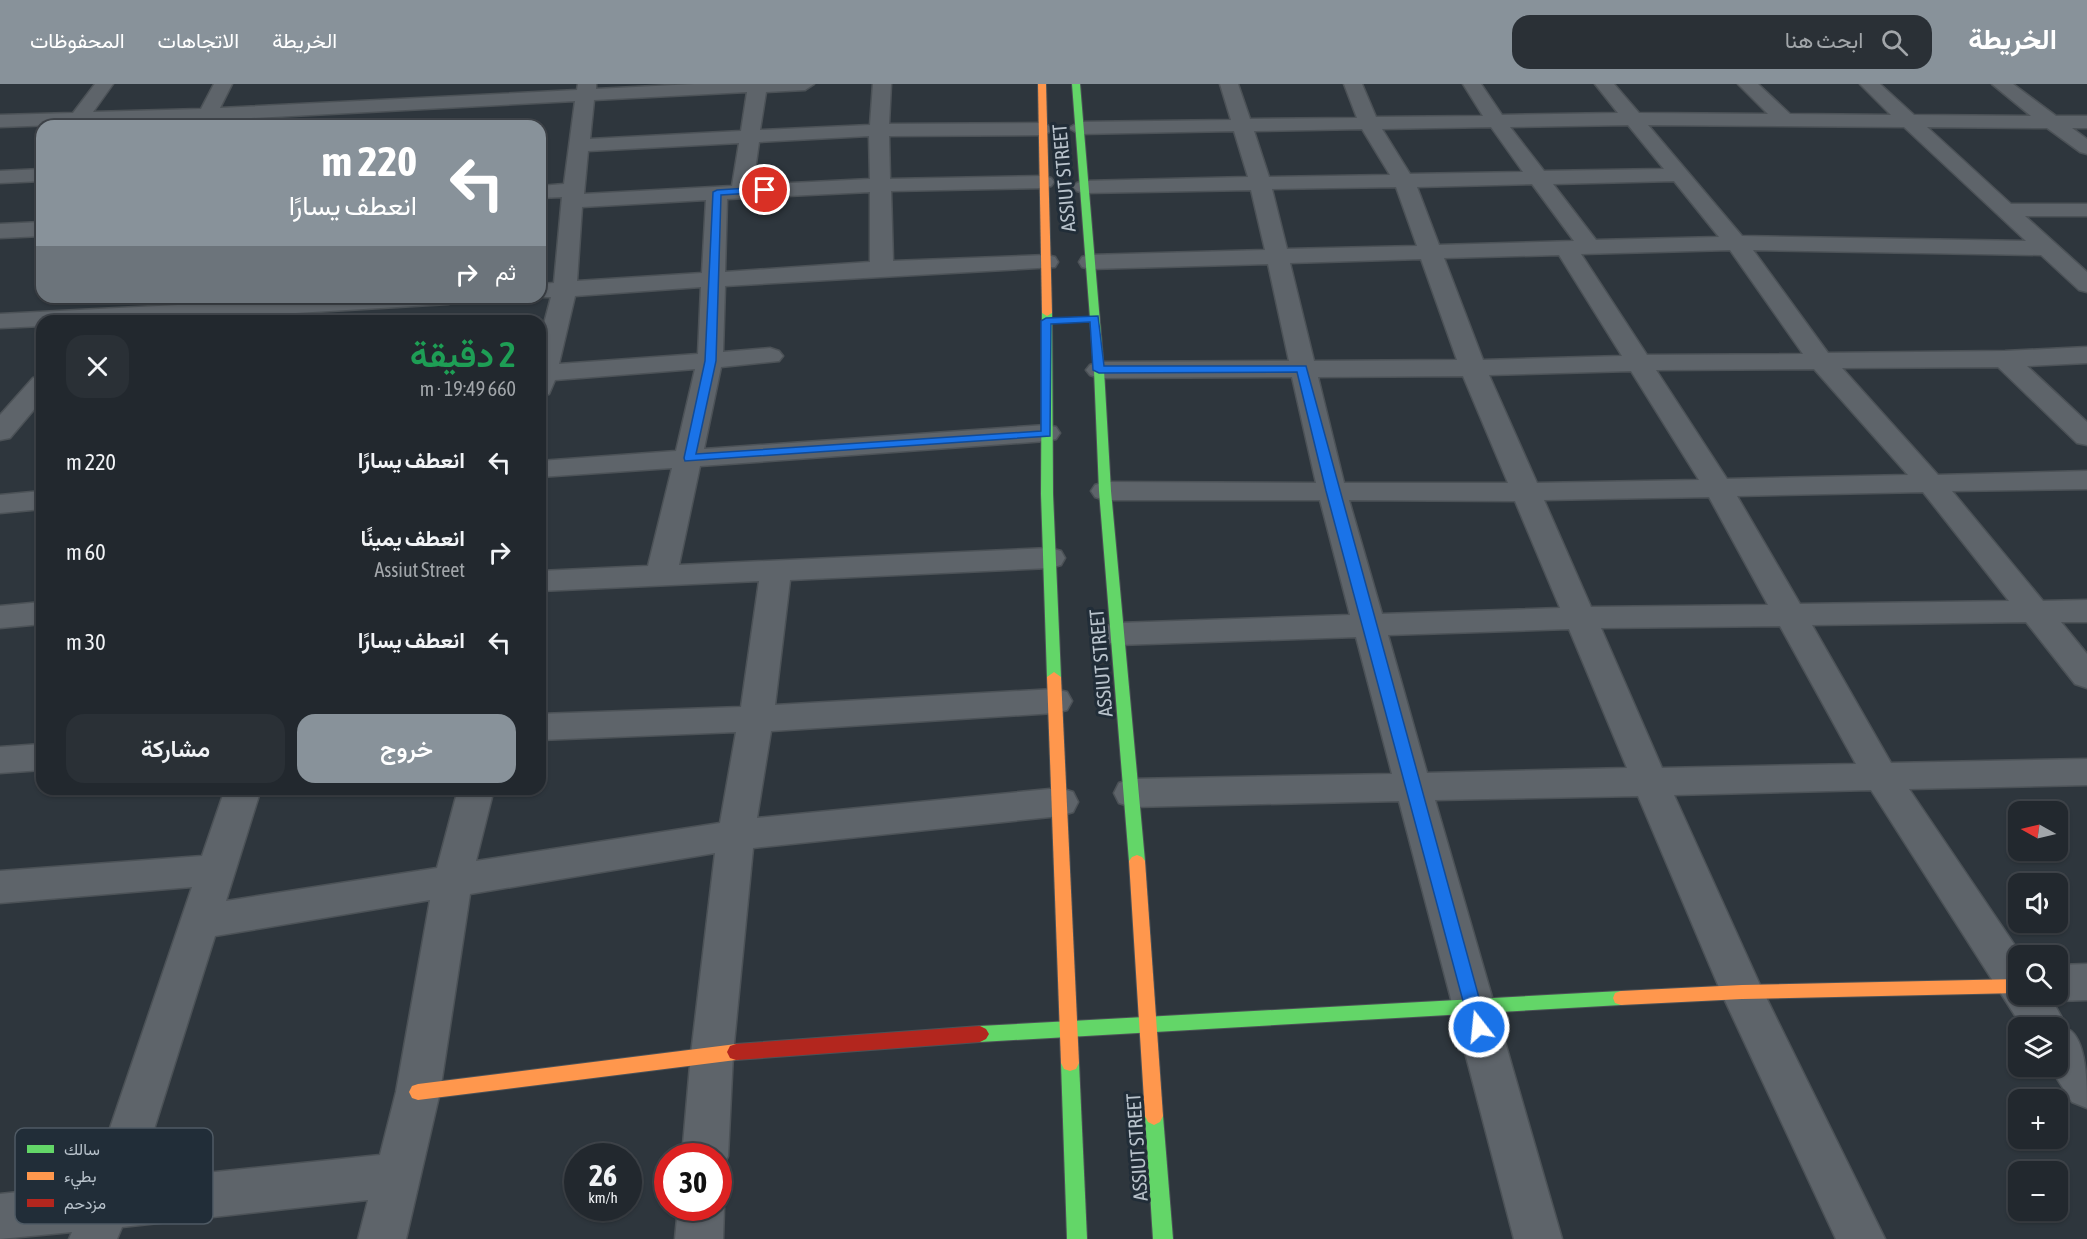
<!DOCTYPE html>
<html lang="ar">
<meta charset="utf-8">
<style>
body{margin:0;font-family:"Asap Condensed",Vazirmatn,sans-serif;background:#2a3036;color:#f1f3f6;direction:rtl;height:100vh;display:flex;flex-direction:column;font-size:22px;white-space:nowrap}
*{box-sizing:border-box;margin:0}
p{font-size:20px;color:#a2a6aa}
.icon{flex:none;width:33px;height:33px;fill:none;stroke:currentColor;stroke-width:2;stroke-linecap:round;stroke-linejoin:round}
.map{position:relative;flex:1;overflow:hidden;direction:ltr}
.details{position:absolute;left:36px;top:231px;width:510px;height:480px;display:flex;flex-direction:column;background:#22282e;border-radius:18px;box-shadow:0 2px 4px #0004,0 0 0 2px #3f444a;direction:rtl}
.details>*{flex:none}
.guide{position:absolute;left:36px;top:36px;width:510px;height:183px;border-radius:18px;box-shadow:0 2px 4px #0004,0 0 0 2px #3f444a;direction:rtl;background:#88929a;color:#fff;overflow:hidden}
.needle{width:39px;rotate:278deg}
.controls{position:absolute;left:2008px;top:717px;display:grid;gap:12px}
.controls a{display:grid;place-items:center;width:60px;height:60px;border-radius:12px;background:#22282e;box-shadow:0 2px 4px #0004,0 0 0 2px #3f444a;font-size:30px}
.speed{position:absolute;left:564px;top:1059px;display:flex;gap:12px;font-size:30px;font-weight:700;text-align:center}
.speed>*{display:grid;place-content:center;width:78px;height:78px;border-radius:50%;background:#22282e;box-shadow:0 2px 4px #0004,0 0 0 2px #3f444a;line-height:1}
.speed small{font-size:15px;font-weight:400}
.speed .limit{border:9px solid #d22;background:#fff;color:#111}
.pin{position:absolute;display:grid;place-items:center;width:51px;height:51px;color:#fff;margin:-26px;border:3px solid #fff;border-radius:50%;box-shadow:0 2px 6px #0007}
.me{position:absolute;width:66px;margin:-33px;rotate:344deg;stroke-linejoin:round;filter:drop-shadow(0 0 4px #0008)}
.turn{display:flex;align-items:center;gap:21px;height:126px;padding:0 30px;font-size:27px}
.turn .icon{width:78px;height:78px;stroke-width:2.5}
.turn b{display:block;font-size:42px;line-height:51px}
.then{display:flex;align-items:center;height:57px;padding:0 30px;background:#0003;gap:12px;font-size:22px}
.round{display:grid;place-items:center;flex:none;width:63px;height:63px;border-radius:18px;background:#2a3036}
.summary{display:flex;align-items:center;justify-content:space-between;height:102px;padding:0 30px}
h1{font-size:36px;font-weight:600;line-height:45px;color:#1e9e55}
.action{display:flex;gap:12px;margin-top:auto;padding:12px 30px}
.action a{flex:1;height:69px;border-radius:18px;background:#88929a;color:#fff;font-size:24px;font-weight:600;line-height:69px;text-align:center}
.action a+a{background:#2a3036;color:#f1f3f6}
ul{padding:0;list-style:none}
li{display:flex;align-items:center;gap:18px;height:90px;padding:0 30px}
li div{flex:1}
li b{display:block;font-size:22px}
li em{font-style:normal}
header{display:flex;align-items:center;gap:36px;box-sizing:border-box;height:84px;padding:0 30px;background:#88929a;color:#fff}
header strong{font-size:28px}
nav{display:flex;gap:33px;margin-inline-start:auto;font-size:21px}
.search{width:420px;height:54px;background:#2a3036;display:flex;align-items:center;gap:15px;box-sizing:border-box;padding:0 21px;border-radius:18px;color:#a2a6aa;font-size:22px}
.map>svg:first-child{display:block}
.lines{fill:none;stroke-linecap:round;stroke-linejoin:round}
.street-casing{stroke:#4c5257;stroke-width:3}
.fast-casing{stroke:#4c5257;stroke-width:2}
.slow-casing{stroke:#4c5257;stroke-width:2}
.jam-casing{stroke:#4c5257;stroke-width:2}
.street{fill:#5e646a;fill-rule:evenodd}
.fast{fill:#63d668;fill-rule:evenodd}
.slow{fill:#ff974d;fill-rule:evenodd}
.jam{fill:#b3261e;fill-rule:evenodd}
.route{fill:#1a73e8;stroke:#114b97;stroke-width:1.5}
.labels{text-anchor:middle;stroke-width:6;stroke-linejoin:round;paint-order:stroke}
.street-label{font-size:20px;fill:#b9c3cc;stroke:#212d38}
.key{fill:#212d38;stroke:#4f5a64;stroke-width:1.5}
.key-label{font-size:16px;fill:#b9c3cc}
</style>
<header>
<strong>الخريطة</strong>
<div class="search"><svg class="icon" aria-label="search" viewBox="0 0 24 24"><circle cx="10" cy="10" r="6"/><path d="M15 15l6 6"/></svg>ابحث هنا</div>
<nav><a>الخريطة</a><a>الاتجاهات</a><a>المحفوظات</a></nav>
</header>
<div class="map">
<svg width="2087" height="1155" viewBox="0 0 2087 1155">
<rect width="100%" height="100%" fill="#2e363d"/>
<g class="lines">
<defs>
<g id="street">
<path d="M95,0H113L93,28L201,25L214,0H232L220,24L577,6L578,0H596V5L694,0H814L805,6L766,8L760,46L870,41L873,0H891L889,40L1044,39L1054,45L1044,51L889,52L890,95L1044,92L1051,94L1054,98L1051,102L1044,104L891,107L893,177L1047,171L1055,173L1058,178L1055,183L725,202L723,268L770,264L779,267L783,272L779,277L721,283L704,365L1046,341L1056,343L1060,349L1056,355L1046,357L700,382L679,481L1050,464L1061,467L1065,474L1061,481L1050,484L790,496L775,621L1055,605L1067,608L1072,617L1067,626L1055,629L771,647L757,734L1060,704L1073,708L1078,718L1073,728L1060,732L753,764L733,970L728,1072L721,1087L718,1088V1072H682L691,970L715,769L470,810L440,1008L406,1155H358L368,1116L122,1143L117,1155H69L72,1148L0,1155V1110L91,1100L192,803L0,819V787L202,772L225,705H261L226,817L437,784L458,705H494L476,777L720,739L736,648L540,656V630L741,623L759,497L540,507V487L648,482L672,384L540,393V377L676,367L695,285L555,296L549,310L540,312V255L551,213H536H540V200L554,199L562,113L540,114V102L564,100L575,17L214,36L211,42H191L194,36L0,43V31L73,29ZM747,8L741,47L590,55L594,16ZM869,52L870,95L753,101L759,58ZM739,59L732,102L584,110L588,67ZM870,108V178L725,188L727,115ZM706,116L702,189L577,197L582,123ZM701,203L698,270L559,280L575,212ZM430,816L396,1008L380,1071L138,1096L215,852Z"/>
<path d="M1220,0H1238L1250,35L1357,34L1344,0H1362L1376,33L1483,32L1463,0H1481L1502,31L1618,29L1595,0H1614L1639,29L1768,30L1738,0H1758L1790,30L1891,31L1860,0H1880L1914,31L2031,32L1992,0H2013L2056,32H2087V44H2072L2087,55V70L2080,68L2047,44L1927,43L2011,120H2087V132H2025L2087,188V208L2079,206L2041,171L1753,166L1828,269L2005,267L2087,263V279L2027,282L2087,338V361L2077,359L1998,283L1842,284L1938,391L2087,387V405L1952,407L2043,517L2087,516V538H2061L2087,570V604L2075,600L2026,538L1812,541L1891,679L2087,675V701L1909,705L2022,872H2019V910H2058V881L2087,880V916L2058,917L2051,914L2068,945C2087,955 2087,1001 2087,1024L2072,1018L2049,982H2058V944H2023L1871,706L1674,711L1760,901L1885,1155H1836L1721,908L1638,712L1435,716L1562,1155H1514L1399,717L1132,723L1119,719L1114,709L1119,699L1132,695L1392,690L1356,553L1118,561L1107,558L1102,550L1107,542L1118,539L1350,531L1320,416H1105L1095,413L1091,407L1095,401L1105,398L1316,399L1292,293L1099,294L1090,291L1086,286L1090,281L1099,278L1289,277L1268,180L1090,185L1082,183L1079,178L1082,173L1090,171L1265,166L1251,106L1084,109L1077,107L1073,103L1077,99L1084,97L1248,93L1234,47L1079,50L1069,44L1079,38L1231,36ZM1628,41L1664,85L1544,87L1510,43ZM1648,41L1904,43L2026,157L1742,152ZM1491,43L1523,88L1410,90L1382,45ZM1362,45L1390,91L1269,93L1254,47ZM1674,97L1719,153L1596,156L1553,100ZM1532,100L1574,157L1439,161L1417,103ZM1396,103L1417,162L1287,165L1272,105ZM1730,166L1803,270L1647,271L1581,170ZM1559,171L1622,272L1483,276L1444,174ZM1421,175L1457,276L1314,277L1290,179ZM1814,285L1908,391L1727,395L1656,286ZM1631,287L1699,396L1537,399L1489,291ZM1463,292L1508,399H1344L1318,293ZM1923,408L2009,517L1800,520L1737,412ZM1709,413L1768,521L1591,523L1544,416ZM1349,416L1515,417L1560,524L1382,530ZM1780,542L1856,680L1662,684L1601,544ZM1569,545L1627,684L1427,689L1388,551Z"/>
<path d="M42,85V97L0,99V87Z"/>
<path d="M42,138V152L0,154V140Z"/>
<path d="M337,213H460L456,218L448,220L164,237H42V242L0,244V230Z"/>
<path d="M42,292V316L10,354L0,356V331L33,294Z"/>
<path d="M42,407V425L0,429V411Z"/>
<path d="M42,518V540L0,544V522Z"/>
<path d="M42,660V686L0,689V663Z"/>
<path d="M718,1110L724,1124L723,1155H675L678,1124H718Z"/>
</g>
<g id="fast">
<path d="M1072,0H1080L1104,286L1111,407L1145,777L1142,781L1137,783L1132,781L1129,777L1099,407L1094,286Z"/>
<path d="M1047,226L1052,229L1053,410L1061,593L1054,598L1047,593L1041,410L1042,229Z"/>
<path d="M1621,907L1627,909L1629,914L1627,919L1621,921L980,958L974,955L971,950L974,945L980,942Z"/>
<path d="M1070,971L1076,973L1079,979L1087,1155H1067L1061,979L1064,973Z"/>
<path d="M1154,1023L1160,1026L1163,1032L1173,1155H1153L1145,1032L1148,1026Z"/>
</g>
<g id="slow">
<path d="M1038,0H1046L1052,229L1047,232L1042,229Z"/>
<path d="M1054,588L1061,593L1079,979L1076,985L1070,987L1064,985L1061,979L1047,593Z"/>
<path d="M1137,771L1142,773L1145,777L1163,1032L1160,1038L1154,1041L1148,1038L1145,1032L1129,777L1132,773Z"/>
<path d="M2019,895V909L1742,915L1621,921L1615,919L1613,914L1615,909L1621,907L1742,901Z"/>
<path d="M736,960L742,962L745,968L742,974L736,976L418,1016L412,1014L409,1008L412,1002L418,1000Z"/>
</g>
<path id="jam" d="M980,942L986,945L989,950L986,955L980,958L736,976L730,974L727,968L730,962L736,960Z"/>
</defs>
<use href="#street" class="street-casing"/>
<use href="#fast" class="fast-casing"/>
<use href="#slow" class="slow-casing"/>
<use href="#jam" class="jam-casing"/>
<use href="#street" class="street"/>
<use href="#fast" class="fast"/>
<use href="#slow" class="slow"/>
<use href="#jam" class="jam"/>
</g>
<path class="route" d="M765,103L770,106L768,108L721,111L716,277L696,370L1041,347V237L1046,234L1098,232L1104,282H1306L1487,943L1485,948L1479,950L1472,948L1470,943L1326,407L1297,288L1099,289L1093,286L1090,238L1051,240L1050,352L685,377L684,374L705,277L713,108L717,106Z"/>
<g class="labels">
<g class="street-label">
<text transform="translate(1064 94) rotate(-95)" y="7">ASSIUT STREET</text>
<text transform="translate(1101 579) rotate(-95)" y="7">ASSIUT STREET</text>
<text transform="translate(1137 1063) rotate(-94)" y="7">ASSIUT STREET</text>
</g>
</g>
<rect x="15" y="1044" width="198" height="96" rx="9" class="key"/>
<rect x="27" y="1061" width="27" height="8" fill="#63d668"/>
<rect x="27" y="1088" width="27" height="8" fill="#ff974d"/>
<rect x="27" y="1115" width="27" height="8" fill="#b3261e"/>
<g class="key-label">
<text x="64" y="1071">سالك</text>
<text x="64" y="1098">بطيء</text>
<text x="64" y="1125">مزدحم</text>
</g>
</svg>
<div class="controls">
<a><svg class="needle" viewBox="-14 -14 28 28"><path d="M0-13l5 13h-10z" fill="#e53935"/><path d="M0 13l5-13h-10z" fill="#a2a6aa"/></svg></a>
<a><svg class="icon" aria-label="sound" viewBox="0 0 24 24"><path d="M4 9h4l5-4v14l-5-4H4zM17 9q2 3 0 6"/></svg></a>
<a><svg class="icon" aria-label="search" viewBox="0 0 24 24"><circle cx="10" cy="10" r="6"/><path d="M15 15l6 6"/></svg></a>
<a><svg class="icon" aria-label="layers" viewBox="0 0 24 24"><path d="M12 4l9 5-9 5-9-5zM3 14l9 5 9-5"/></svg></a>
<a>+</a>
<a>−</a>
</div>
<div class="speed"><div>26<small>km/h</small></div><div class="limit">30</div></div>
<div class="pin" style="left:765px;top:106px;background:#d93025"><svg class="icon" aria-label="arrive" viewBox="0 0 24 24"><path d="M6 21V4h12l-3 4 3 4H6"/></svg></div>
<svg class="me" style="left:1479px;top:943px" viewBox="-20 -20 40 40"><circle r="17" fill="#1a73e8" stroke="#fff" stroke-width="3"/><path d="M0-11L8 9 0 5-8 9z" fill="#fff"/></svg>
<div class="guide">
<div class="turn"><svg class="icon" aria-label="left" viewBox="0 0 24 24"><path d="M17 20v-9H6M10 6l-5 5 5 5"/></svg><div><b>220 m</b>انعطف يسارًا</div></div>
<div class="then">ثم<svg class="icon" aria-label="right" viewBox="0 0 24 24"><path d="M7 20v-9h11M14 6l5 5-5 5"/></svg></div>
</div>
<section class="details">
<div class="summary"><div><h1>2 دقيقة</h1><p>660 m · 19:49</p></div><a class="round"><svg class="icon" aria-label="close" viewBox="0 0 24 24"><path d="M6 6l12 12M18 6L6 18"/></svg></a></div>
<ul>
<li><svg class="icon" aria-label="left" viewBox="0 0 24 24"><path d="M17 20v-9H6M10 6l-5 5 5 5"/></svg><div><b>انعطف يسارًا</b></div><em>220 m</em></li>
<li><svg class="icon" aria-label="right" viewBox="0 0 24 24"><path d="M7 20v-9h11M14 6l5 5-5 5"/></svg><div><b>انعطف يمينًا</b><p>Assiut Street</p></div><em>60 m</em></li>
<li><svg class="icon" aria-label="left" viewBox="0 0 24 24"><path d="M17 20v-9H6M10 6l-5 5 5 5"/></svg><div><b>انعطف يسارًا</b></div><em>30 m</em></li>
</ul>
<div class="action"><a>خروج</a><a>مشاركة</a></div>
</section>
</div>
